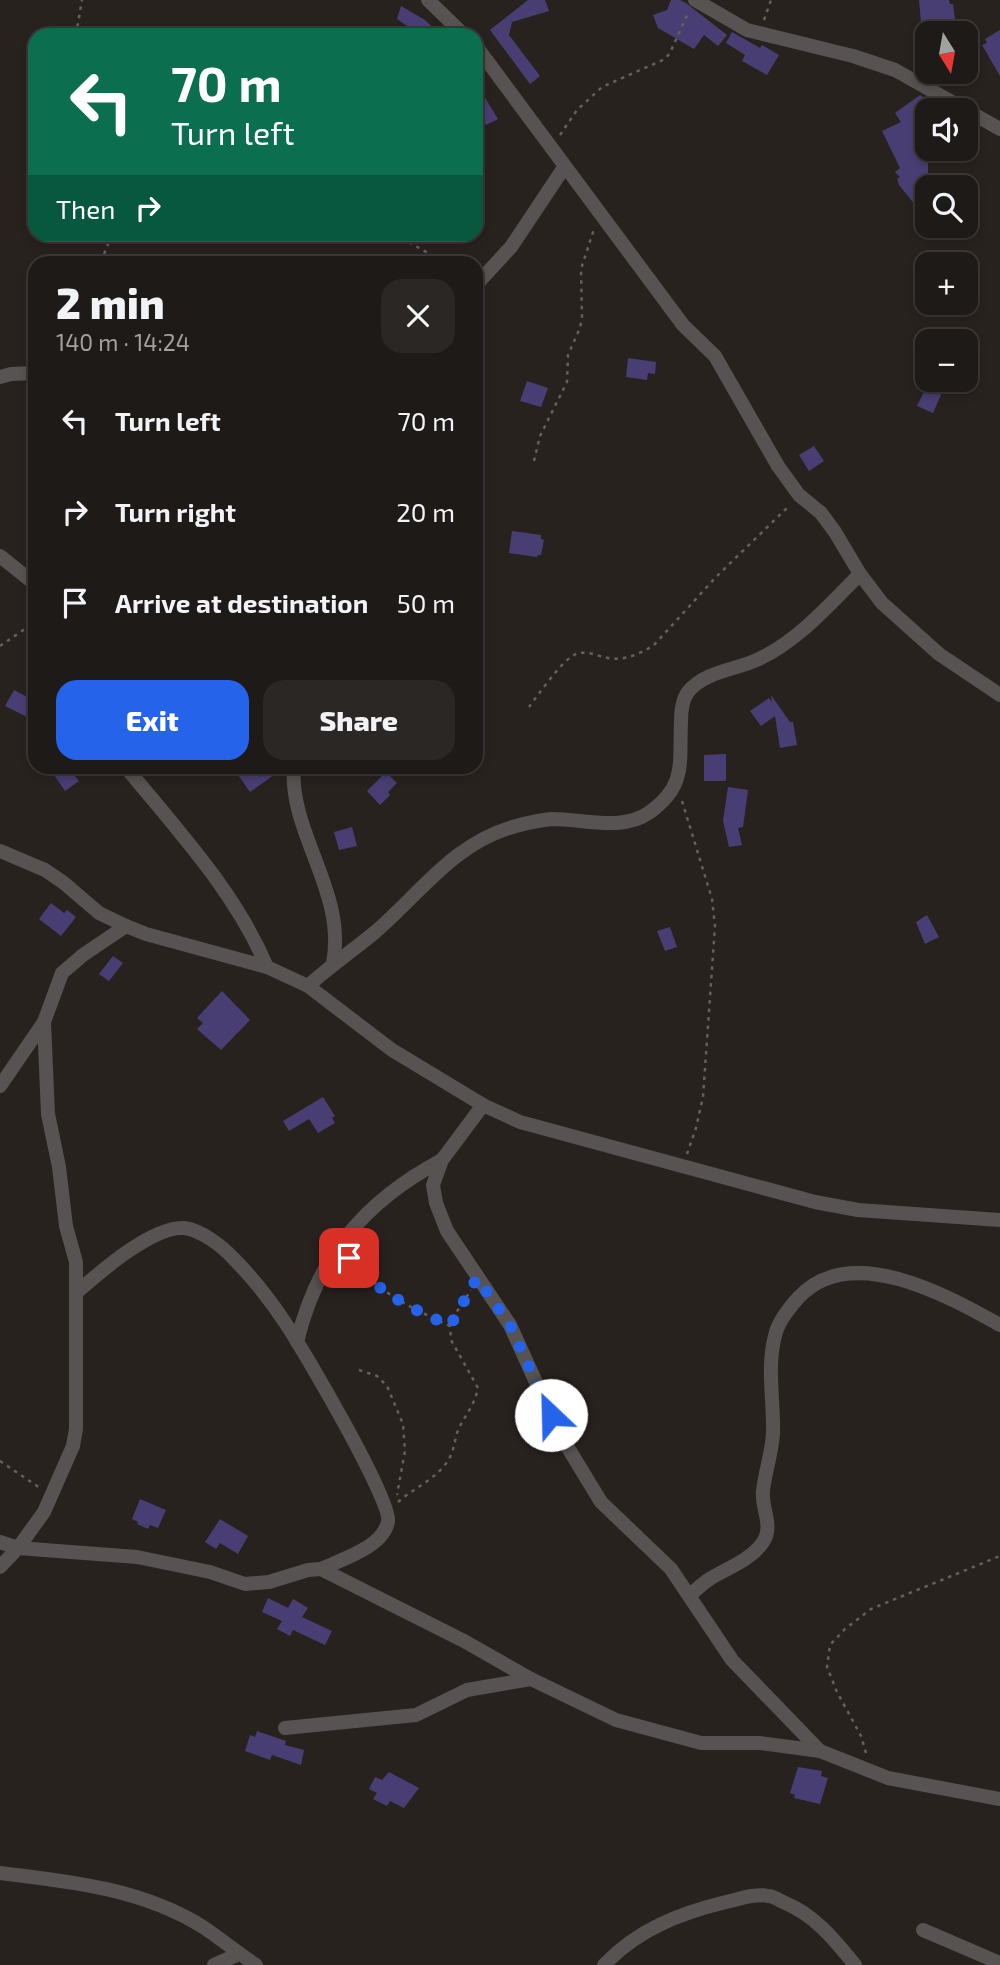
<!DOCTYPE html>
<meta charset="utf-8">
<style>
body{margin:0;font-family:"Exo 2",sans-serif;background:#2b2724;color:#f1f3f6;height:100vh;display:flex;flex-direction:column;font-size:26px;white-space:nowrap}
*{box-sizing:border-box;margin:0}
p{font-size:23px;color:#a1a1a1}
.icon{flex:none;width:38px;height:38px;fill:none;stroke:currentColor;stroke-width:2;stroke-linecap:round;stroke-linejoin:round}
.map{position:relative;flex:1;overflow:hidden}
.side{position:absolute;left:28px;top:256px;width:455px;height:518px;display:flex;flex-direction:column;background:#1e1a17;border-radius:21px;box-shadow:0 4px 10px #0003,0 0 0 2px #3c3836}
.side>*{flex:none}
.hud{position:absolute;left:28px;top:28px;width:455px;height:214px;border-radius:21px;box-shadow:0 4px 10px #0003,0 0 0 2px #3c3836;background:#0b6e4f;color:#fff;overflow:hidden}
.needle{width:46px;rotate:169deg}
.fabs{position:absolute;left:915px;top:21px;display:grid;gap:14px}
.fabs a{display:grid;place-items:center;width:63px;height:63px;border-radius:14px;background:#1e1a17;box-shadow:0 4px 10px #0003,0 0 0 2px #3c3836;font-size:35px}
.pin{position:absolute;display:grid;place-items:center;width:60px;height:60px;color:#fff;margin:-30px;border-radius:14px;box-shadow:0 4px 10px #0006}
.me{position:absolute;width:77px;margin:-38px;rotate:336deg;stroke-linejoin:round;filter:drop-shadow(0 0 5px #0008)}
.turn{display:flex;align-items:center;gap:24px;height:147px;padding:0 28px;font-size:32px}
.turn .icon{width:91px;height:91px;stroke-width:2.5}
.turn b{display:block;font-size:49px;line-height:60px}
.then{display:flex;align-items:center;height:66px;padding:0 28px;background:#0003;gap:14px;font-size:26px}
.round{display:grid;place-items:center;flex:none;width:74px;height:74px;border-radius:21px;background:#2b2724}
.overview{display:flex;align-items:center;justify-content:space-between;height:119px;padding:0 28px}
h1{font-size:42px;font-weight:800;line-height:52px}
.primary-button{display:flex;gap:14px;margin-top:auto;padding:14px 28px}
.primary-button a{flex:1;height:80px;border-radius:21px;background:#2563eb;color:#fff;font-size:28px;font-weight:800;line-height:80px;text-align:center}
.primary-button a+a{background:#2b2724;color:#f1f3f6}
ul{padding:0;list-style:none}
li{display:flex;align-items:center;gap:21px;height:91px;padding:0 28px}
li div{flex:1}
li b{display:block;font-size:26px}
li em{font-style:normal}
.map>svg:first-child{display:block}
.building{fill:#493e73}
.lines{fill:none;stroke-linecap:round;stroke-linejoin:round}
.path{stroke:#65605d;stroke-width:2.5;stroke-dasharray:3.5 5;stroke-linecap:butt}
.minor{stroke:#565352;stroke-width:14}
.route{stroke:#2563eb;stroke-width:12;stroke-dasharray:0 21.6}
</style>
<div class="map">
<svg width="1000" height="1965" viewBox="0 0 1000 1965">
<rect width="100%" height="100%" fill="#28221f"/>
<g class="building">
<path d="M528,0H545L549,11L512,22L509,35L540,76L530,84L490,30Z"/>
<path d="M671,0H680L686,3L727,35L718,46L704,35L694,49L658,28L653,15L667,10Z"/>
<path d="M919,0H949L950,4H953L955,19H947L948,23L932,24V21L921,22Z"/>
<path d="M401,6L425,20L441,35H420L397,19Z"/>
<path d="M1000,30V76L982,45L987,43L985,39Z"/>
<path d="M732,32L760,48L762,45L779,55L767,75L742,61L745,55L726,43Z"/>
<path d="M476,83L498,119L486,125L485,123L483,125L476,112Z"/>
<path d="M920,95L924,98L932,110H928V149H942L928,158V221L899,185L897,179L900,177L895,172L900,168L882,131L901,122L895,113Z"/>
<path d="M628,358L656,362L655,374L648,373L647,380L626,377Z"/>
<path d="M527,381L548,388L541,407L520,401Z"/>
<path d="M926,388L941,395L933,413L917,406Z"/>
<path d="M814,446L824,461L809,471L799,455Z"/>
<path d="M512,531L541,535V539L544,540L541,555H538L537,557L509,553Z"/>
<path d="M14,690L35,701L27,717L5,706Z"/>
<path d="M771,695L790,722H793L797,745L780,748L775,716L761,726L750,711L769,698L772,702Z"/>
<path d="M726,754V781H704V755Z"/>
<path d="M66,766L79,781L65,791L54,775Z"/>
<path d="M244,766H284V768L250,792L236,772Z"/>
<path d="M386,772L397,783L388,792L390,795L380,805L367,791Z"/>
<path d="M728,787L748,790L743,827L738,828L742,845L729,847L723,821Z"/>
<path d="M352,827L357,846L339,850L334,832Z"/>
<path d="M51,903L64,913L67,910L76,917L61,936L39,919Z"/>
<path d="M927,915L939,937L925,944L916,922Z"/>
<path d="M670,927L677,947L665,951L657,931Z"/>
<path d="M113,956L123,963L109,981L99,974Z"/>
<path d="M222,991L250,1020L221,1050L197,1029L203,1023L197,1018Z"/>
<path d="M323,1097L335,1116L332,1118L335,1123L318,1133L309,1119L289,1131L283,1121Z"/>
<path d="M140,1499L166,1510L158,1528L150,1525L148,1529L137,1524L138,1522L132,1519Z"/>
<path d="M220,1519L248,1536L238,1554L220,1543L216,1549L205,1542Z"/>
<path d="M268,1598L288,1608L293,1599L308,1608L302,1617L332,1631L325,1645L293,1630L290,1636L277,1629L282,1621L262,1612Z"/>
<path d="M257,1731L286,1741L285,1745L304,1750L301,1765L272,1755L270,1760L245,1751L250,1735L255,1737Z"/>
<path d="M798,1767L822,1771L821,1776L828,1778L820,1804L794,1798L795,1795L790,1793Z"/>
<path d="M389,1772L419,1788L404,1808L390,1801L387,1806L373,1799L377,1793L369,1789L375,1777L382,1780Z"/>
</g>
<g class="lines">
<g class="path">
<path d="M764,20L771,0"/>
<path d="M76,35L82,0"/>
<path d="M560,135L577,110L602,87L665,59L670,53L688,13"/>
<path d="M394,234L444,262"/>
<path d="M101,262L112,234"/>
<path d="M534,461L540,436L567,382L568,355L580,328L582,317L581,269L594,229"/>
<path d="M0,646L35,622"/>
<path d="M529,707C538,695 563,659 576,654C586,650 597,656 608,658C624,661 640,654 654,645L716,577L790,505"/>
<path d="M682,801L712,899L715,926L703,1097L696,1128L687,1154"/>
<path d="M350,1258C377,1292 411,1308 450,1326"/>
<path d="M359,1370L377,1376L387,1386L403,1424L405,1451L397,1495"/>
<path d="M0,1461L40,1488"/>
<path d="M398,1502C416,1486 440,1478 451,1455C455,1446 455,1436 459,1428C466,1414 475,1404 478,1388L451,1340L450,1326L454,1316L471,1290"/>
<path d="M866,1753L861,1736L837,1692L827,1667L830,1645L845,1629L871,1609L1000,1556"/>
</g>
<g class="minor">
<path d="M428,0L464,35"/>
<path d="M695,0L747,30L853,56L895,70L1000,129"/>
<path d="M476,46L683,325L715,356L778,466L799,495L821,513L835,532L860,574L882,603L939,654L1000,695"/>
<path d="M476,285L511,247L565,166"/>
<path d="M0,377L11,374L35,373"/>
<path d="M0,556L35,584"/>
<path d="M125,766C177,830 235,891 267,967"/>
<path d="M294,766C288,832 347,892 333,963"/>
<path d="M0,851L45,870L64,883L99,913L126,926L146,934L267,967L308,986L392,1050L483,1105L520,1122L815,1202L858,1210L1000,1220"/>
<path d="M308,986C329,967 352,951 374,933C421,893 453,843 516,826C527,823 541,820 552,819C584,819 622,832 650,812C687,785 679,763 681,722C681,712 682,700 688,692C705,671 736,670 759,659C799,640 830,604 860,574"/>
<path d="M0,1086L44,1022L62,973L83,955L126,926"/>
<path d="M483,1105L442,1160L433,1185L436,1203L447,1231L510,1325L559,1433L601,1502L671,1569L732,1660L820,1751"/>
<path d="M76,1293C99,1273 152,1226 184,1228C201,1230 222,1246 233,1258C253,1278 271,1301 286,1324C303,1349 392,1501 388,1521C384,1547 342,1559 321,1569"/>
<path d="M297,1342C317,1257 365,1201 442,1160"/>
<path d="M0,1542L18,1548L137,1557L210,1572L245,1584L269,1582L308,1570L321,1569L464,1641L531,1679L616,1720L701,1743H760L820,1751L888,1778L1000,1799"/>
<path d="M0,1567L18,1548L44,1512L73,1446L76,1429V1262L66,1226L59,1167L48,1114L44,1022"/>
<path d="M690,1595C697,1589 703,1583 711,1578C728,1568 752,1559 763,1542C774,1526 761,1508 763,1491C765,1472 772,1453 773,1433C774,1400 766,1365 776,1332C780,1319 790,1307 799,1297C851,1242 946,1295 1000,1325"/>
<path d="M285,1728L416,1715L467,1690L531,1679"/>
<path d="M0,1873C69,1881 143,1889 203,1927C221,1939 238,1953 256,1965"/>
<path d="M923,1930L1000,1963"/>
<path d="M214,1965L239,1954"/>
<path d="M604,1965C637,1930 680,1913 726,1902C739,1899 756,1893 768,1896C773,1896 779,1900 783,1902C815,1915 834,1939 855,1965"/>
</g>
</g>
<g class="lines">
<path class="route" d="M349,1258C377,1292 411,1308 450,1326L477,1278L510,1325L551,1415"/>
</g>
</svg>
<div class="fabs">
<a><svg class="needle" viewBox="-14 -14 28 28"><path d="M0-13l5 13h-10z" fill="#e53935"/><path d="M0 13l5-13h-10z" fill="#a1a1a1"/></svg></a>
<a><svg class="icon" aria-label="sound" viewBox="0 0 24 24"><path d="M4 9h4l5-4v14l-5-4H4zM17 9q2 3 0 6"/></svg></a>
<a><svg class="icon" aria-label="search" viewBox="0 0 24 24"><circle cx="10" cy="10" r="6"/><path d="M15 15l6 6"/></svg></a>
<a>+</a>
<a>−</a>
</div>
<div class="pin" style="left:349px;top:1258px;background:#d93025"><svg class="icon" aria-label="arrive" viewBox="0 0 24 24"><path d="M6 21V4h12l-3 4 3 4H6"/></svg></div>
<svg class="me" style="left:551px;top:1415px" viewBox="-20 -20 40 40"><circle r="19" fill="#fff"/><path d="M0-13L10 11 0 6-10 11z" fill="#2563eb"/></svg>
<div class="hud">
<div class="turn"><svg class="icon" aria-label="left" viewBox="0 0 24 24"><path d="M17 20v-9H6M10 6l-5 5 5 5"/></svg><div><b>70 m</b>Turn left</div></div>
<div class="then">Then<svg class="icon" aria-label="right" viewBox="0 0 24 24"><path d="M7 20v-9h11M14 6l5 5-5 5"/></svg></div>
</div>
<section class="side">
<div class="overview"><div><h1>2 min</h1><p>140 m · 14:24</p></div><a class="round"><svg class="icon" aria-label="close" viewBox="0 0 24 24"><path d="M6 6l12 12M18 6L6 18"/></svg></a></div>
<ul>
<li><svg class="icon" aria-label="left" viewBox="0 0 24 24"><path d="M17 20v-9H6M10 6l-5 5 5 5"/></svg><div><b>Turn left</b></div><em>70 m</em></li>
<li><svg class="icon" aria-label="right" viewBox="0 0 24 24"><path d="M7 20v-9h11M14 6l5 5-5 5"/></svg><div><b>Turn right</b></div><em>20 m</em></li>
<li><svg class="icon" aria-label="arrive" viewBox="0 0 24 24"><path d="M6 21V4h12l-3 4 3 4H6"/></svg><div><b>Arrive at destination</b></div><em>50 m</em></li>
</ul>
<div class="primary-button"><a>Exit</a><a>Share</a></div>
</section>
</div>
